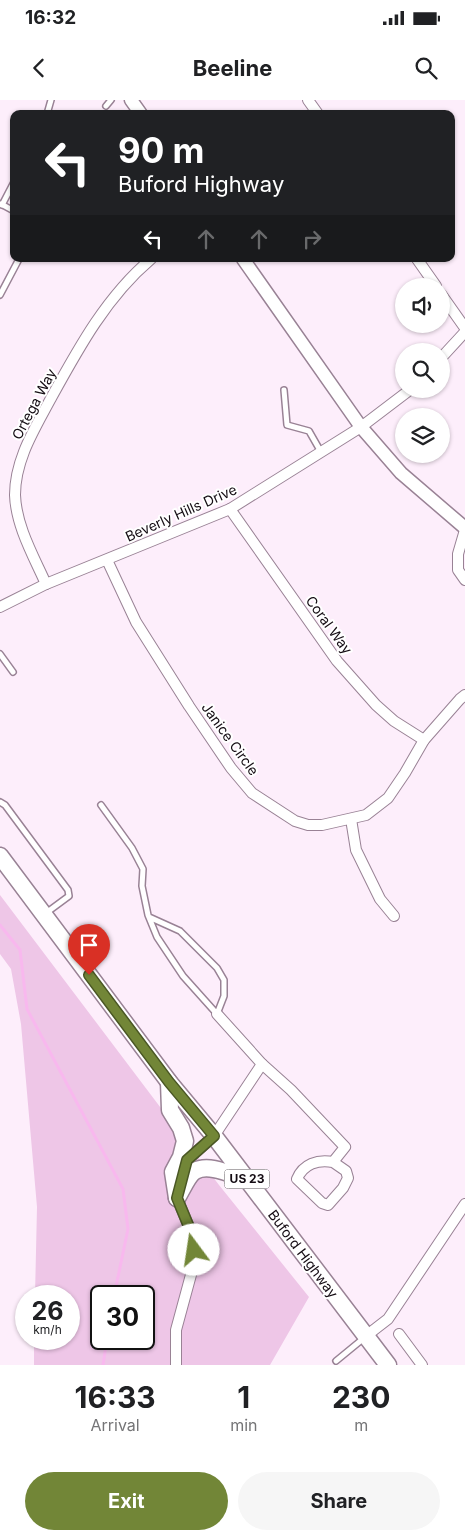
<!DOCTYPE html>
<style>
body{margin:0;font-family:Inter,sans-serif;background:#f6f6f6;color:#202124;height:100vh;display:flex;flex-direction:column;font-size:19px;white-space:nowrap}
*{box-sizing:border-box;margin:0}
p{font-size:16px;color:#757577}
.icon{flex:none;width:28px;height:28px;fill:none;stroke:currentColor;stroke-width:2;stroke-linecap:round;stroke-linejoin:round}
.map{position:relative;height:1265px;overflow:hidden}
.panel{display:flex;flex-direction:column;background:#fff;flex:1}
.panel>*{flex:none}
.guide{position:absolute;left:10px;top:10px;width:445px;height:152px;border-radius:10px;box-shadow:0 1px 4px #0004;background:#202124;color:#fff;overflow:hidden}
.controls{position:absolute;left:395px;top:178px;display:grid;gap:10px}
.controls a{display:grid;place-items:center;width:55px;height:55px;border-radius:50%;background:#fff;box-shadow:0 1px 4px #0004;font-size:25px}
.speed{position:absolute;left:15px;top:1185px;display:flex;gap:10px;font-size:25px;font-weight:700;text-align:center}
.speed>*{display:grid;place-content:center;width:65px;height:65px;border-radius:50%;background:#fff;box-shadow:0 1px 4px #0004;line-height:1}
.speed small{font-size:12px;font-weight:400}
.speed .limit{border:2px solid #111;border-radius:8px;background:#fff;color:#111}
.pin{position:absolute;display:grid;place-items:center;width:42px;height:42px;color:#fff;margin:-51px -21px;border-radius:50% 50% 50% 0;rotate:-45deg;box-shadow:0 0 5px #0007}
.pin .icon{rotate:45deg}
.me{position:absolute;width:55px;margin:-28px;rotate:346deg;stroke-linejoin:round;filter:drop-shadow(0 0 4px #0008)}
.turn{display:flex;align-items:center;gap:18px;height:105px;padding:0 25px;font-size:22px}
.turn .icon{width:65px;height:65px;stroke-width:2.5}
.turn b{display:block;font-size:35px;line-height:42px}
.lanes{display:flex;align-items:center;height:48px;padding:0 25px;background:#0003;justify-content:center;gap:25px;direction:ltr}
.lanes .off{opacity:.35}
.eta{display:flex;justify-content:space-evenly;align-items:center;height:85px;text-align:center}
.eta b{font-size:30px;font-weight:700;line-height:35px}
.action{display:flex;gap:10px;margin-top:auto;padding:10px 25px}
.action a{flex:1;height:58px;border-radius:30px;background:#728637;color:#fff;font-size:20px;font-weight:700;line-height:58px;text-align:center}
.action a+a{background:#f6f6f6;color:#202124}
.status{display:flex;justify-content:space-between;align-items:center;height:35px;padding:0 25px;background:#fff;direction:ltr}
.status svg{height:14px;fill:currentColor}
header{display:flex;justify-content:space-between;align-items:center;height:65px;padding:0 25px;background:#fff;font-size:22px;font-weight:700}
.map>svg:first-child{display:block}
.green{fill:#eec6e7;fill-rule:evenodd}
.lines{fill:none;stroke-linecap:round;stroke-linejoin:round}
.stream{stroke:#f8b8ee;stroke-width:3}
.service-casing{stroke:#998295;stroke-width:8}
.minor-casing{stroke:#998295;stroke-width:12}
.tertiary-casing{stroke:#998295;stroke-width:15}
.primary-casing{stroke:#998295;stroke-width:19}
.service{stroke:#fff;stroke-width:5}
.minor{stroke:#fff;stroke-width:10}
.tertiary{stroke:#fff;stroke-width:12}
.primary{stroke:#fff;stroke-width:16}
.route-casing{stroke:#4a5724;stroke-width:12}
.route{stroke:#728637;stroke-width:9}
.labels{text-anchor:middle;stroke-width:4;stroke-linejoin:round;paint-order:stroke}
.shield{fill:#fff;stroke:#5a5459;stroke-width:1}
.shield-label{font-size:12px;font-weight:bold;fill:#130b12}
.street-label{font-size:14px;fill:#130b12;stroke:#fff}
</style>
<div class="status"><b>16:32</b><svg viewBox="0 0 49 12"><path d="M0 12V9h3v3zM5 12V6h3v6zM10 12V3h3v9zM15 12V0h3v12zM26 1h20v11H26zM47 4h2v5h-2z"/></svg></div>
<header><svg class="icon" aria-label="back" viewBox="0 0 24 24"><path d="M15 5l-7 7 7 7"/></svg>Beeline<svg class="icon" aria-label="search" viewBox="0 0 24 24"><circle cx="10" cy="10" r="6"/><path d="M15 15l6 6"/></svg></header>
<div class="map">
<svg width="465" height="1265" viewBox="0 0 465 1265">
<rect width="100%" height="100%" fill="#fdeefb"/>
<path class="green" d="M0,795L219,1085L309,1197L270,1265H34V1239H69V1196H35L37,1107L21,924L11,869L0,854ZM101,1196H144V1239H101Z"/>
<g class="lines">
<g class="stream">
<path d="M0,825L20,850L27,909L123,1089L128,1129L114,1196"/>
<path d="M103,1265L107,1239"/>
</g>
<defs>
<g id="service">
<path d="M106,6L111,0"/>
<path d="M47,14L51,0"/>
<path d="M1,104L14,111"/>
<path d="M2,105L14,82"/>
<path d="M0,195L19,159"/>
<path d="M284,290L287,325L309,331L321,352"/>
<path d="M0,554L13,572"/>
<path d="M0,702L5,705L68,790L69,796L46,813"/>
<path d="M101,705L132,748L143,769L142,786L148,815L157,837L183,876L217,914L224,896V880L217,868L180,831L149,817"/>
<path d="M336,1261L364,1238"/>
</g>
<g id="minor">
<path d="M308,0L318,14"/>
<path d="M417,159L436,186"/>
<path d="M441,194L465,228"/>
<path d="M441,258L465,232"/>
<path d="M230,409L337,561L376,605L394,621L424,640"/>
<path d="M465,430L458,454V470L465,480"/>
<path d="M107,460L136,522L189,606L231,668L252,693L295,721L308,725H322L366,715L388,698L405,673L424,640L460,599L465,595"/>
<path d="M46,484C34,457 16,426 15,395C15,360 34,330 50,300C78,249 106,197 151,159"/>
<path d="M0,507L46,484L230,409L361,327L411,289"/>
<path d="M351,719L356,750L380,799L394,816"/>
<path d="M262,964L291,990L345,1047L333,1062C318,1059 303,1064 297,1079L322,1103L328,1105L343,1088L348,1078L346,1071L333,1062"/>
<path d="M399,1234L422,1265"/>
<path d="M366,1236L388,1219L465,1104"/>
<path d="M176,1265V1230L195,1160L194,1139L177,1098L187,1060L214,1036L262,964L217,914"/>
</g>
<g id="tertiary">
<path d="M131,0L141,14"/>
<path d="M243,159L361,327L401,373L465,428"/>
</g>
<g id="primary">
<path d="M0,756L169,982L214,1036L388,1265"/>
<path d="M169,982L170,1010L181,1028L185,1041L181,1057L173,1072L177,1098"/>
<path d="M177,1098C182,1090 188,1075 195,1071C209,1063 232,1075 246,1079"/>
</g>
</defs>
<use href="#service" class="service-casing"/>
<use href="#minor" class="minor-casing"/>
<use href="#tertiary" class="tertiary-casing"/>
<use href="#primary" class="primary-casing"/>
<use href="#service" class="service"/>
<use href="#minor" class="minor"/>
<use href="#tertiary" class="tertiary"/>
<use href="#primary" class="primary"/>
</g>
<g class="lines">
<defs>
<path id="route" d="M89,875L169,982L214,1036L187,1060L177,1098L194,1139V1150"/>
</defs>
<use href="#route" class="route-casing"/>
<use href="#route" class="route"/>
</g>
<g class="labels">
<rect class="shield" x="224.5" y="1069.5" width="45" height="19" rx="4"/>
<g class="shield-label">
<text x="247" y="1083">US 23</text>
</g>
<g class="street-label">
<text transform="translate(34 304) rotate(-62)" y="5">Ortega Way</text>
<text transform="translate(181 413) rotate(-24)" y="5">Beverly Hills Drive</text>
<text transform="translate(329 525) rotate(54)" y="5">Coral Way</text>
<text transform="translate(230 639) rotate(54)" y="5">Janice Circle</text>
<text transform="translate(303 1154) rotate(53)" y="5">Buford Highway</text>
</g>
</g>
</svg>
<div class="controls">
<a><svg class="icon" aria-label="sound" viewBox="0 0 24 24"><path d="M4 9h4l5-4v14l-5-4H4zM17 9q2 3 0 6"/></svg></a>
<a><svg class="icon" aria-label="search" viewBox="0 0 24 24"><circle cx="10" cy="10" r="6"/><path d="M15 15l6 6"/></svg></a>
<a><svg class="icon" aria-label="layers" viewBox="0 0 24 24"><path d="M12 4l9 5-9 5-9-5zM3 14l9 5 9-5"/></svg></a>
</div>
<div class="speed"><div>26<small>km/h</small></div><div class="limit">30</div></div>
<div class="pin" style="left:89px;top:875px;background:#d93025"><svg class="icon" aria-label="arrive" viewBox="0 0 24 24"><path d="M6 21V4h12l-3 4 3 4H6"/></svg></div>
<svg class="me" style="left:194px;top:1150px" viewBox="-20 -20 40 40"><circle r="19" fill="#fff"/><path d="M0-13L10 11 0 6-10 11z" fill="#728637"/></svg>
<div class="guide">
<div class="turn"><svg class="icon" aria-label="left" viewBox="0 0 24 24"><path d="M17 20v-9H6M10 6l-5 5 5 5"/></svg><div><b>90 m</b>Buford Highway</div></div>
<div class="lanes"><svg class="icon" aria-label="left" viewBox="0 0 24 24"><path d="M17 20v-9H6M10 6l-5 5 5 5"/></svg><svg class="icon off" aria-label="ahead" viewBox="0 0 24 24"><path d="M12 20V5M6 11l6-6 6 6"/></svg><svg class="icon off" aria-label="ahead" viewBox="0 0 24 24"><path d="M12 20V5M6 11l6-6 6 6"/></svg><svg class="icon off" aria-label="right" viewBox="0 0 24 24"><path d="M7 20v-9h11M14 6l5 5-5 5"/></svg></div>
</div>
</div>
<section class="panel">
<div class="eta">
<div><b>16:33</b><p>Arrival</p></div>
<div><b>1</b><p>min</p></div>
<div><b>230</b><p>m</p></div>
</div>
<div class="action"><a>Exit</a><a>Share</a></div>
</section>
